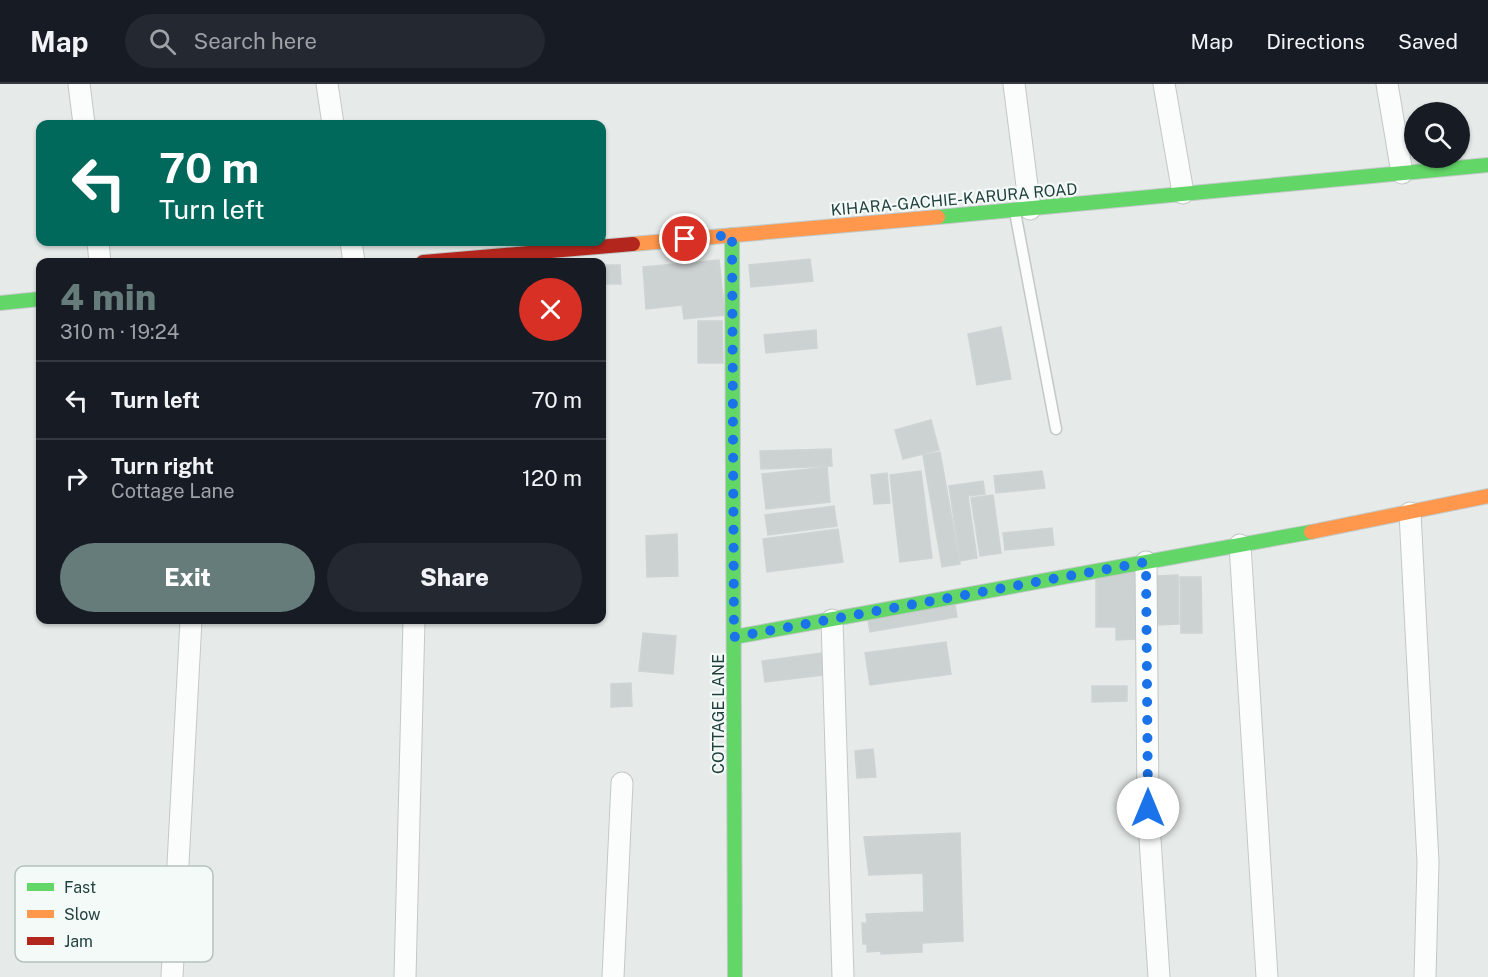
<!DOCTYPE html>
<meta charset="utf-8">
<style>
body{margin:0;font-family:"Public Sans",sans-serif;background:#242831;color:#f1f3f6;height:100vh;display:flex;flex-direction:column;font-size:22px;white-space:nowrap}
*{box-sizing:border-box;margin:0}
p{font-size:20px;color:#9ea1a6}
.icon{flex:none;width:33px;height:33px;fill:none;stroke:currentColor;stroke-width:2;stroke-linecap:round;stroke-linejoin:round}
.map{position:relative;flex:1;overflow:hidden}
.sheet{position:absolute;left:36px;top:174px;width:570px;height:366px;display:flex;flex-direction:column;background:#171b24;border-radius:12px;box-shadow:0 2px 4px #0004}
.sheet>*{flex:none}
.guide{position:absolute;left:36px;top:36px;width:570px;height:126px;border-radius:12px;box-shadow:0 2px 4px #0004;background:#00695c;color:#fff;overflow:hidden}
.tools{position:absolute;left:1404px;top:18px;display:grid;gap:12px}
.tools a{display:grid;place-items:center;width:66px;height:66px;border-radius:50%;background:#171b24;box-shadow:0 2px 4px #0004;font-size:30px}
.pin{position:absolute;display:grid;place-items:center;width:51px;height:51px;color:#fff;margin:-26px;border:3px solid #fff;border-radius:50%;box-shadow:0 2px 6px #0007}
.me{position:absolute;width:66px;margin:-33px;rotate:0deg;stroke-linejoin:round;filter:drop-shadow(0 0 4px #0008)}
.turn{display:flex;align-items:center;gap:21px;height:126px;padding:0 24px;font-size:27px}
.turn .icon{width:78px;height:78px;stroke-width:2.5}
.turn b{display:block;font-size:42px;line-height:51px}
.round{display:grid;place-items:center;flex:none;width:63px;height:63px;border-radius:32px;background:#242831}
.head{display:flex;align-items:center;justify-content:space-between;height:102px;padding:0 24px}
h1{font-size:36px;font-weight:800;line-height:45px;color:#667c7a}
.cta{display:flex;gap:12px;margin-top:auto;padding:12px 24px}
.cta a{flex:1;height:69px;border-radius:36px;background:#667c7a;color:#fff;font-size:24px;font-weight:800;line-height:69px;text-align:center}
.cta a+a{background:#242831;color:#f1f3f6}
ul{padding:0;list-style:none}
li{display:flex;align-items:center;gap:18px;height:78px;padding:0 24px;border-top:2px solid #363941}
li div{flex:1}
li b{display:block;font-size:22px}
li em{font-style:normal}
header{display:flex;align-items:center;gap:36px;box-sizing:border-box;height:84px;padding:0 30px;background:#171b24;border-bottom:2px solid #363941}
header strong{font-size:28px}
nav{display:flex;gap:33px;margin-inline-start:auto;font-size:21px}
.search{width:420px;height:54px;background:#242831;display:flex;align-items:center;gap:15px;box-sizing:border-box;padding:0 21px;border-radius:33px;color:#9ea1a6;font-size:22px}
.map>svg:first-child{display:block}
.building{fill:#ccd2d1;stroke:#ced4d3;stroke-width:1.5}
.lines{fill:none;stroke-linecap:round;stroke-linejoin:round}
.lane-casing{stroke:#c3c8c7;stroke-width:13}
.street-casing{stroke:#c3c8c7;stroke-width:23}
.fast-casing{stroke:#c1c9c7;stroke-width:16}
.slow-casing{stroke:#c1c9c7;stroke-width:16}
.jam-casing{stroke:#c1c9c7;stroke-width:16}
.lane{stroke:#fbfcfc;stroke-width:10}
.street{stroke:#fbfcfc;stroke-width:21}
.fast{stroke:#63d668;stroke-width:14}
.slow{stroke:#ff974d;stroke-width:14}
.jam{stroke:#b3261e;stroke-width:14}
.route{stroke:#1a73e8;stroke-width:10;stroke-dasharray:0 18}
.labels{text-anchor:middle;stroke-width:4.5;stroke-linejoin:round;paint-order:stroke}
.street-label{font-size:16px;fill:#21413d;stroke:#f4faf8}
.key{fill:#f4faf8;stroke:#b5c2c0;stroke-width:1.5}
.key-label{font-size:16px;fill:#21413d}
</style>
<header>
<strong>Map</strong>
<div class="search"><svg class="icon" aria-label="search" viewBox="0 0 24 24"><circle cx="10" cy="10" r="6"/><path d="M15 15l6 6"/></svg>Search here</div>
<nav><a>Map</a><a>Directions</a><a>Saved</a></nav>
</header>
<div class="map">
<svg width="1488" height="893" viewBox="0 0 1488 893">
<rect width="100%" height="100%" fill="#e6ebea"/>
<g class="building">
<path d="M810,175L813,197L751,203L749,181Z"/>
<path d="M719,176L725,231L684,235L682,221L646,225L643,183Z"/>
<path d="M602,181H620L621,200H603Z"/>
<path d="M698,237H722L723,279H698Z"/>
<path d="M1001,243L1011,295L977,301L968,250Z"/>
<path d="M816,246L817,264L766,269L764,251Z"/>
<path d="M931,336L939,366L903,375L895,346Z"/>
<path d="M831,365L832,382L761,385L760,367Z"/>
<path d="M940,368L960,480L942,483L923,371Z"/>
<path d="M827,383L830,418L766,425L762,390Z"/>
<path d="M921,387L932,474L900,478L890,391Z"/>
<path d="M1042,387L1045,404L996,409L994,392Z"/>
<path d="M887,389L890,419L874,420L871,391Z"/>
<path d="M983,397L985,410L968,412L977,474L960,477L949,402Z"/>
<path d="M993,411L1001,469L980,472L971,414Z"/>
<path d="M834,422L837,442L768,451L765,431Z"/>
<path d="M1052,444L1054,461L1005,466L1003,449Z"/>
<path d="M838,445L843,478L767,488L763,455Z"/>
<path d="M677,450L678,492L647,493L646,452Z"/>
<path d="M1096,488H1138V555L1116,556V543H1096Z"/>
<path d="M1178,491L1179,540L1157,541L1156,492Z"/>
<path d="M1180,493H1201L1202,549H1181Z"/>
<path d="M954,515L957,533L870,548L867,530Z"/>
<path d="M643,549L676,552L673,590L639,587Z"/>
<path d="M946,558L951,590L870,601L865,569Z"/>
<path d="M829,568L832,590L765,598L762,577Z"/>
<path d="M631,599L632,622L611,623V600Z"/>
<path d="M1092,602H1127V617L1092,618Z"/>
<path d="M873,665L876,693L857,694L855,667Z"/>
<path d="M960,749L963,857L922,859V868L881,870V867L867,868V860H863L862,839H867L866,830L924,828L923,789L869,791L864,753Z"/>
</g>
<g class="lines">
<defs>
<path id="lane" d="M1015,128L1056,345"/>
<g id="street">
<path d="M79,0L84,40"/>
<path d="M327,0L333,40"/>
<path d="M1014,0L1030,125"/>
<path d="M1164,0L1183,109"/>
<path d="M1387,0L1402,89"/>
<path d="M98,158L100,178"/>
<path d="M351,158L354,178"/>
<path d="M1410,429L1428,778L1425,893"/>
<path d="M1240,461L1267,893"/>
<path d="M1146,478L1148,724L1159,893"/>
<path d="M832,536L843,893"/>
<path d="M172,893L191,536"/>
<path d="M405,893L414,536"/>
<path d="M613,893L622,699"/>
</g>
<g id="fast">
<path d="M938,133L1488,81"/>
<path d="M732,151L735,893"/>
<path d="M0,219L40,215"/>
<path d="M734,553L1311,448"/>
</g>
<g id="slow">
<path d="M633,160L938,133"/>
<path d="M1311,448L1488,412"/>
</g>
<path id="jam" d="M423,178L633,160"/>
</defs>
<use href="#lane" class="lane-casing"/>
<use href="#street" class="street-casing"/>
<use href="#fast" class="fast-casing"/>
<use href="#slow" class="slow-casing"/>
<use href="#jam" class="jam-casing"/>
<use href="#lane" class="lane"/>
<use href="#street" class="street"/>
<use href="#fast" class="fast"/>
<use href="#slow" class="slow"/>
<use href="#jam" class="jam"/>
</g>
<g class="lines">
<path class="route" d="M685,155L732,151L734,553L1146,478L1148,724"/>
</g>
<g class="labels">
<g class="street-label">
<text transform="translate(954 115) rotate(-5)" y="6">KIHARA-GACHIE-KARURA ROAD</text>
<text transform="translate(718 630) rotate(-90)" y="6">COTTAGE LANE</text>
</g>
</g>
<rect x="15" y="782" width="198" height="96" rx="9" class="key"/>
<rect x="27" y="799" width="27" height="8" fill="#63d668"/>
<rect x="27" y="826" width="27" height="8" fill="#ff974d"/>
<rect x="27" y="853" width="27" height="8" fill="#b3261e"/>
<g class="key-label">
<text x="64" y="809">Fast</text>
<text x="64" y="836">Slow</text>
<text x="64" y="863">Jam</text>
</g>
</svg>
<div class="tools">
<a><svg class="icon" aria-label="search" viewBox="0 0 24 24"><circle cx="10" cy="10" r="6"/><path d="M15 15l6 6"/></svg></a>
</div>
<div class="pin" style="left:685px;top:155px;background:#d93025"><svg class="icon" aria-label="arrive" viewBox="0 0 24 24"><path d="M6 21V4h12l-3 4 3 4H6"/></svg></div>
<svg class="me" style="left:1148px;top:724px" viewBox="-20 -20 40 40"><circle r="19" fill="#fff"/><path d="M0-13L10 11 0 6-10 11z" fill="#1a73e8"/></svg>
<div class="guide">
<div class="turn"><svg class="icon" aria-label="left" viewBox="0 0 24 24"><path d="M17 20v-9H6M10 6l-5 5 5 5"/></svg><div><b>70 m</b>Turn left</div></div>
</div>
<section class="sheet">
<div class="head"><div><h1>4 min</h1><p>310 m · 19:24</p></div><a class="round" style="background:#d93025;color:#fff"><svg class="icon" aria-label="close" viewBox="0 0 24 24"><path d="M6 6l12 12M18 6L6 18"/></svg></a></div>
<ul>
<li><svg class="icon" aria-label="left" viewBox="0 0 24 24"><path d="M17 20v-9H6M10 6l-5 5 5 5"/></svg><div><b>Turn left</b></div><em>70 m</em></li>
<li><svg class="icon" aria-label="right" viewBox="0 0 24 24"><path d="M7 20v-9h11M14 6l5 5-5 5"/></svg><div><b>Turn right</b><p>Cottage Lane</p></div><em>120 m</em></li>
</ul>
<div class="cta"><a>Exit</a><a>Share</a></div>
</section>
</div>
